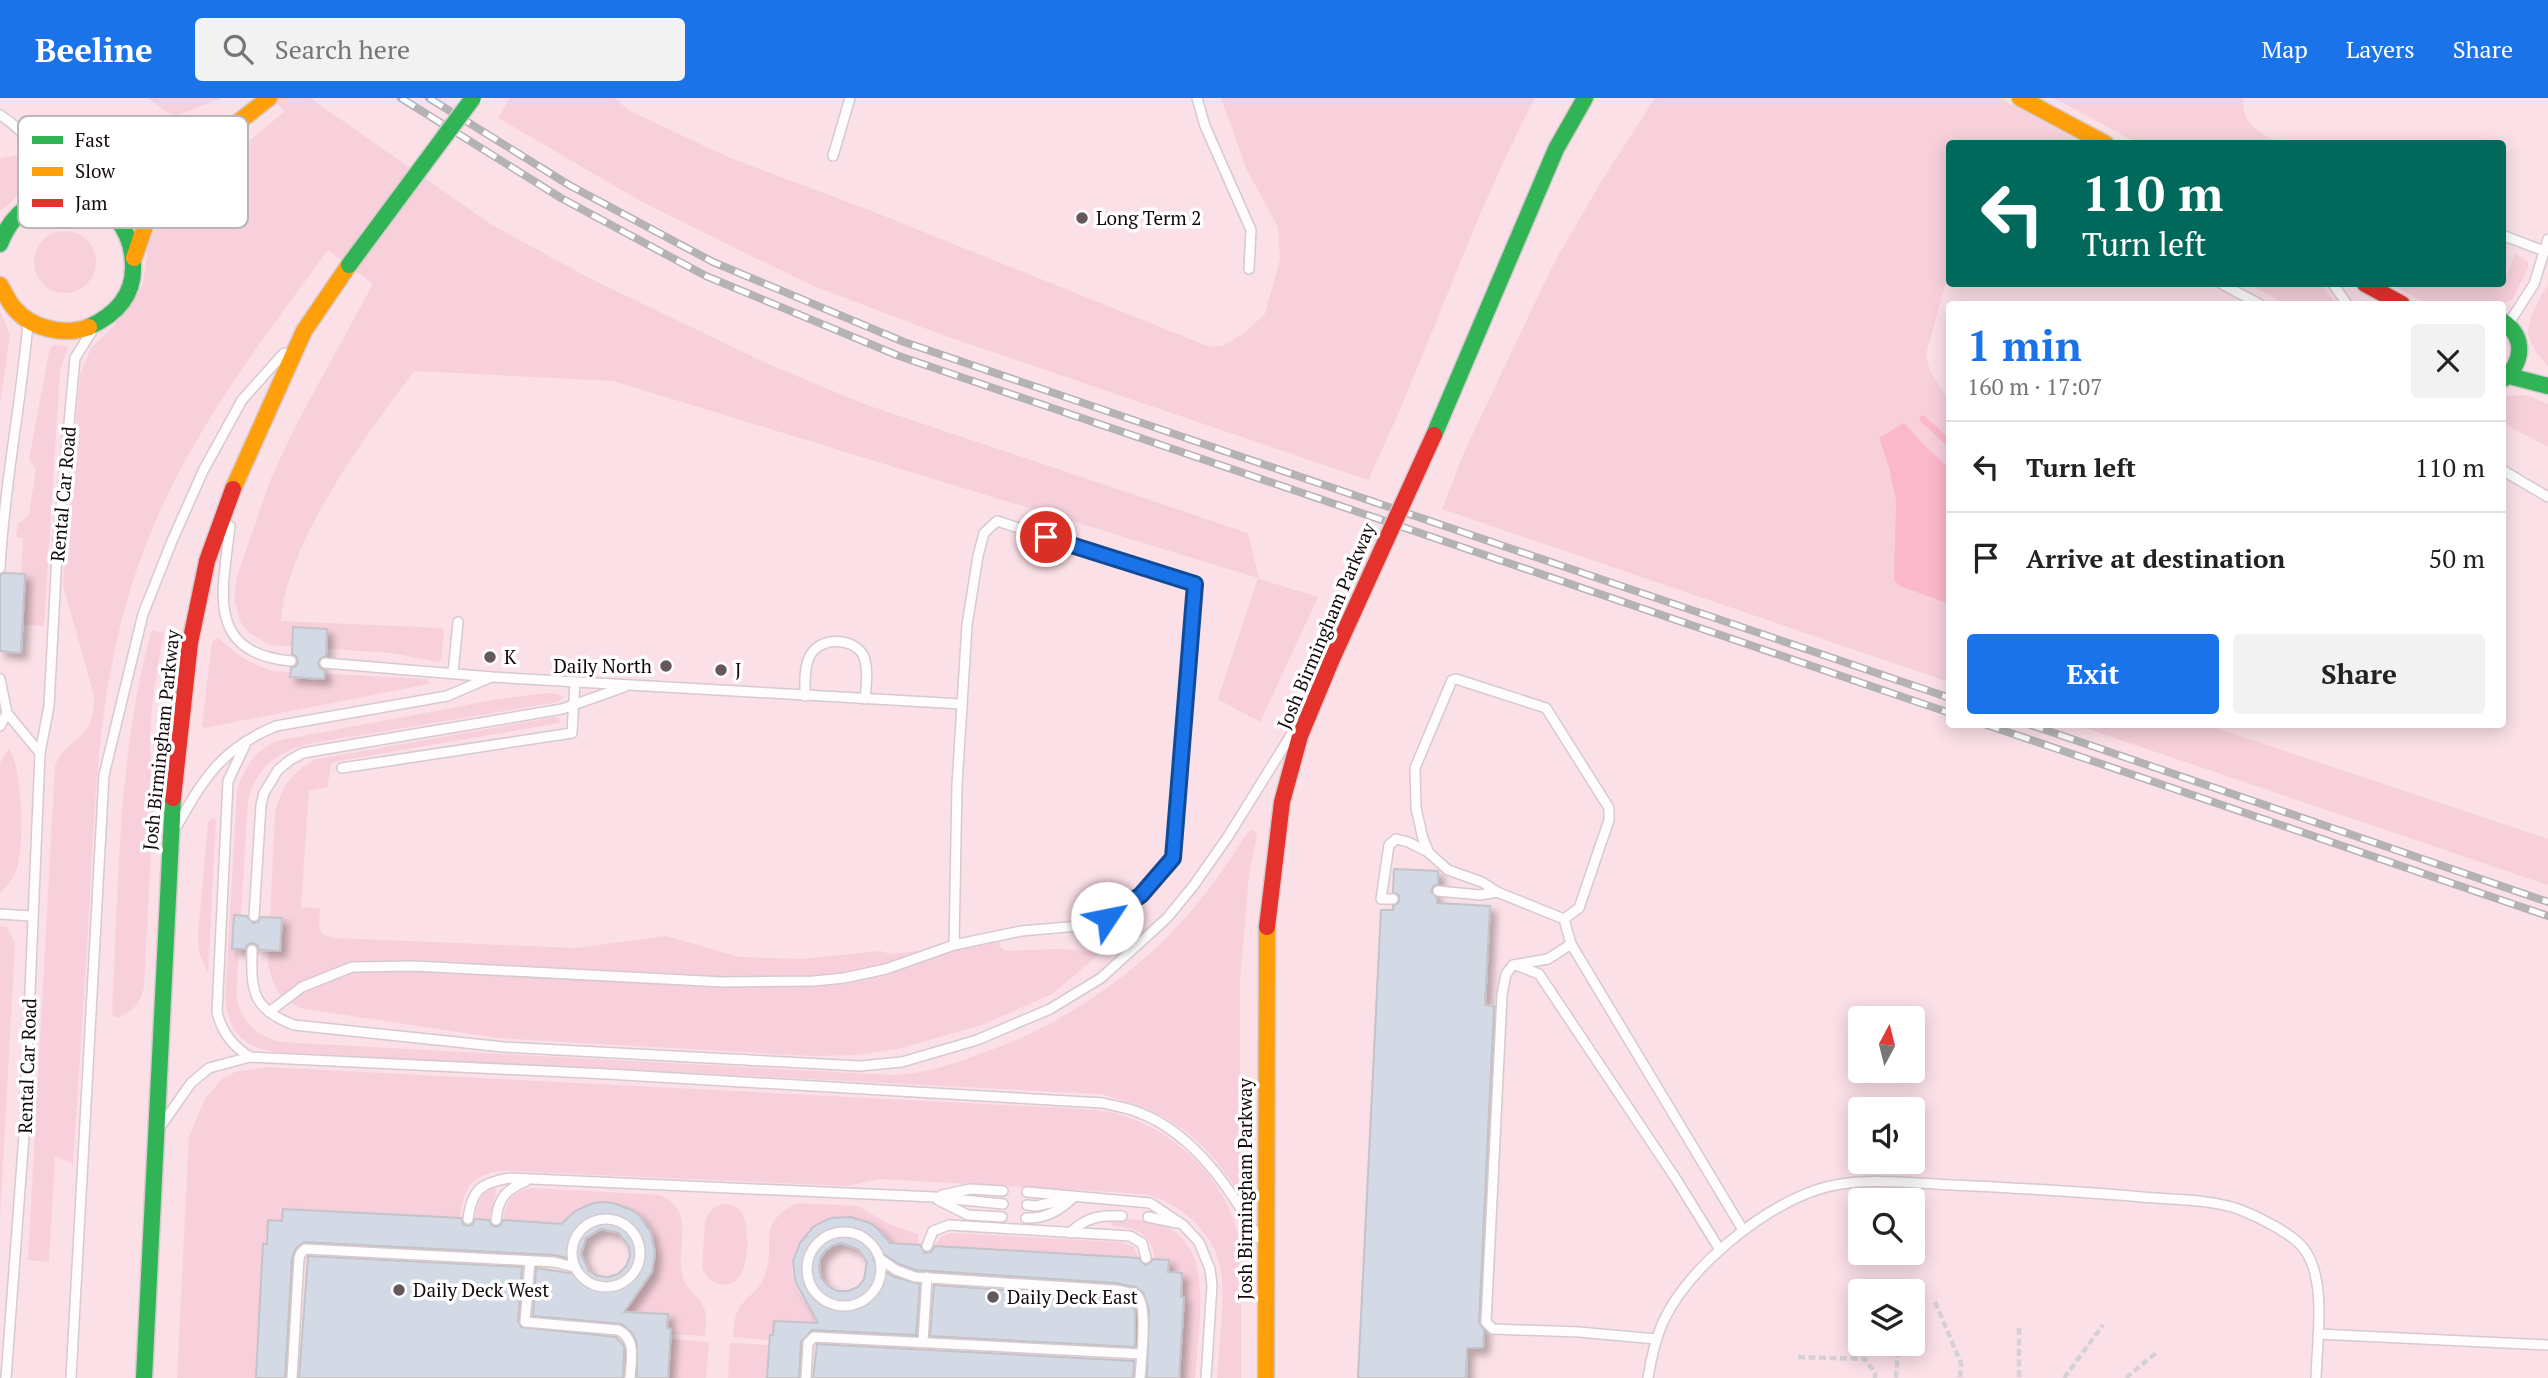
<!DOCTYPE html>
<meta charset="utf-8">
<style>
body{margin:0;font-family:"PT Serif",serif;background:#f2f2f2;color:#222;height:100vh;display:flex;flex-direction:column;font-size:26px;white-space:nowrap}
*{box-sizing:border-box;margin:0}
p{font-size:23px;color:#767676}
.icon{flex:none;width:38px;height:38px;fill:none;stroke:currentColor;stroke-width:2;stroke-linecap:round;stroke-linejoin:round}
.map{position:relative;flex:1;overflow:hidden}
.sheet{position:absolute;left:1946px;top:203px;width:560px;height:427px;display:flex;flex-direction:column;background:#fff;border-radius:7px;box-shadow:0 4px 18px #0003}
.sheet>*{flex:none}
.hud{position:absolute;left:1946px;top:42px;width:560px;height:147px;border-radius:7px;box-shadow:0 4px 18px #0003;background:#00695c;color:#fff;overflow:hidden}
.needle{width:46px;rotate:7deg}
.controls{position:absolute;left:1848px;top:908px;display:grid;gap:14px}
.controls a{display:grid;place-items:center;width:77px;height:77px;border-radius:7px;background:#fff;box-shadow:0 4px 18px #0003;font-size:35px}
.pin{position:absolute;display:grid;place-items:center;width:60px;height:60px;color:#fff;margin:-30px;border:4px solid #fff;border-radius:50%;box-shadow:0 2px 7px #0007}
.me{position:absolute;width:77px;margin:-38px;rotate:56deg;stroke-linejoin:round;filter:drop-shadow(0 0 5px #0008)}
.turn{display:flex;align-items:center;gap:24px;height:147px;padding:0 21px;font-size:32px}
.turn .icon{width:91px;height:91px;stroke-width:2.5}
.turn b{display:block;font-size:49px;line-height:60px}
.round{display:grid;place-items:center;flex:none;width:74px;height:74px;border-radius:7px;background:#f2f2f2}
.headline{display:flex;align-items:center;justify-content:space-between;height:119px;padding:0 21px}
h1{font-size:42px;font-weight:800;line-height:52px;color:#1a73e8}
.cta{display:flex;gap:14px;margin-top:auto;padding:14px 21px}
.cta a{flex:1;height:80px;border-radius:7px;background:#1a73e8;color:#fff;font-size:28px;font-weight:800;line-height:80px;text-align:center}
.cta a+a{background:#f2f2f2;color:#222}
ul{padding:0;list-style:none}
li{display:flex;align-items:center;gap:21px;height:91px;padding:0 21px;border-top:2px solid #e0e0e0}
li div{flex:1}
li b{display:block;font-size:26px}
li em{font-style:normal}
header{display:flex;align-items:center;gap:42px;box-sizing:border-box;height:98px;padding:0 35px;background:#1a73e8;color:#fff}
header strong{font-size:33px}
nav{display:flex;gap:38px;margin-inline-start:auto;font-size:24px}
.search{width:490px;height:63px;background:#f2f2f2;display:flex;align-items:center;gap:18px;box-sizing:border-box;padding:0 24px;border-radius:7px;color:#767676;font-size:26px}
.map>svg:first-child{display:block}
.built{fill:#fbe0e7;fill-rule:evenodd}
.green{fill:#f7d0db}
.water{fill:#fcb8cb}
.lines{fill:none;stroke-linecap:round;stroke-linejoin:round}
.stream{stroke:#fcb8cb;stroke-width:7}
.building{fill:#d4dae5;stroke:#c3c3c8;stroke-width:2;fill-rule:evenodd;filter:url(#shadow)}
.lane-casing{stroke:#d6cacd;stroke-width:12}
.fast-casing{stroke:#d6cacd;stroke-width:19}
.slow-casing{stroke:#d6cacd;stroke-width:19}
.jam-casing{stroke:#d6cacd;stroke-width:19}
.path{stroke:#d6d2d3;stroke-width:4.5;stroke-dasharray:7 3.5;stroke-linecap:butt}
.lane{stroke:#fefcfd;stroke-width:9}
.fast{stroke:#30b455;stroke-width:16}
.slow{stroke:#ff9f0a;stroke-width:16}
.jam{stroke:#e5322d;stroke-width:16}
.rail-casing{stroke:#b5b2b3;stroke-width:8}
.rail{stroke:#fff;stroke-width:5;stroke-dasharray:16;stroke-linecap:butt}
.fast-bridge-casing{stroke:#d6cacd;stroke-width:19;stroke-linecap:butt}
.jam-bridge-casing{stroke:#d6cacd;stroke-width:19;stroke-linecap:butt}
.fast-bridge{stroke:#30b455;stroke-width:16}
.jam-bridge{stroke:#e5322d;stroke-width:16}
.route-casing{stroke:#114b97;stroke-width:18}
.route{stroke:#1a73e8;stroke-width:12}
.poi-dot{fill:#64585b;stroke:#fff;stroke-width:2.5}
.labels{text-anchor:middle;stroke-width:7;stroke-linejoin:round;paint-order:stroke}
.poi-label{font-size:19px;fill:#14080b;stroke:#fff;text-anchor:start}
.street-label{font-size:19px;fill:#14080b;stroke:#fff}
.key{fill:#fff;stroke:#b8b5b6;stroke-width:2}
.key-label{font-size:19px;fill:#14080b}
</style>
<header>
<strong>Beeline</strong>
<div class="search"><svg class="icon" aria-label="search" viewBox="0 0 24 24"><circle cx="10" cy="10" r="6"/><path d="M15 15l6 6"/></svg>Search here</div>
<nav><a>Map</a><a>Layers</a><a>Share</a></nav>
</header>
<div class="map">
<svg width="2548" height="1280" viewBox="0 0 2548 1280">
<defs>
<filter id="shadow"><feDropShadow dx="6" dy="6" stdDeviation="3.5" flood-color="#0004"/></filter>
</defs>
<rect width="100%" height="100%" fill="#f9ecef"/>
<path class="built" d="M0,0H2548V1280H0ZM1950,46H2502V186H1950ZM1950,206H2502V626H1950ZM1860,920H1913V973H1860ZM1860,1012H1913V1064H1860ZM1860,1102H1913V1155H1860ZM1860,1194H1913V1246H1860Z"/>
<g class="green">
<path d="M148,0H221L174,19Z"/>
<path d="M270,0H310L492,127L589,180L770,267L867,307L1248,435L1259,481L1318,499L1260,624L1218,601L1258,480L613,283L414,273C367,336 286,444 281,523L442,530L444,534L441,562L437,564L391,555L270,547L248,534L241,525L234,502L237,478L272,378L296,327L373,186L328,152C263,241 196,327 153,429C101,553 97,665 90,796C85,886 79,976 73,1066L55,1058L49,1164L28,1162L55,668C67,637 95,646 94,598L63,487L80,277L91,250L113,229L143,186L149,144L164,114L285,13Z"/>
<path d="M510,0H614L630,13L730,60L869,112L1210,249L1222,248L1243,236L1265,216L1280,161L1278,129L1247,72L1221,0H1535C1470,123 1428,257 1368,382L940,236L811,187L642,104L498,20Z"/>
<path d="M1655,0H1999L2082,45L1950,46L1949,173L1926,257L1930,273L1949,302V584L1442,411L1465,352L1554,165L1601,84Z"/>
<path d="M2054,0H2243C2241,26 2259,34 2279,45H2137Z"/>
<path d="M16,57C37,76 18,101 0,113V60Z"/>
<circle cx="65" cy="164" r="31"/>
<path d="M2515,155L2528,164V170L2513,201L2502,206H2434L2418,201L2390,186L2504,185Z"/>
<path d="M2248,186H2321L2336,206H2286Z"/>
<path d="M2548,187V268C2540,260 2529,246 2528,234C2528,221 2540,198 2548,187Z"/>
<path d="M0,213L10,237L0,307Z"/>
<path d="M54,247L68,248L60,273L44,528L22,527L25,476H21L23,441L16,439L18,426L29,417L36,371L29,361L50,250Z"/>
<path d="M2526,297L2548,306V349L2503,325V298Z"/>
<path d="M152,532L164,535C154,586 145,640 154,692L144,888C141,906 133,913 117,920L112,916C119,788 117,656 152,532Z"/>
<path d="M217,539C239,558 245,564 274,573L427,581L429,586L204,630L202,628L212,544Z"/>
<path d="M547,595L557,596L563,599L558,604L308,646C276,654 256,670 248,703L236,897C241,923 254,936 279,944L890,977C922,977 953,966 983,955C1073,923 1155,864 1212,787C1225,770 1236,752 1248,734L1254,732L1257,737L1249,777L1240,884V1087L1234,1088C1200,1034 1161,1011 1100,996L276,954C243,949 229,934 225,901L237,694C243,671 254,653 276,643L499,601Z"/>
<path d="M555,619L560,620L559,625L332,664L327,689L309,693L301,809L320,810L319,829L322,836L333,840L577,850L666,838L739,859L802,861L881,853L890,856L999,844L1000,849L1005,853L1059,851L1102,854L1052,896L982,927L897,951L858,957L812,958L497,940L299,910L280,897L274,887L268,867L275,715C280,691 294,671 317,661Z"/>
<path d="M2076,627H2207L2548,741V787Z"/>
<path d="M9,651C22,668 24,746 18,767C15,779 8,787 0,795V665Z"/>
<path d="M213,720L216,722L208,875L199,854L198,837L208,724Z"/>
<path d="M0,828L7,829L15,845L0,1121Z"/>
<path d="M265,969L1083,1011C1096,1012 1109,1013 1121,1017C1176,1033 1227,1083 1239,1140C1243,1159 1241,1179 1241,1199C1241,1226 1241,1253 1241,1280H1217C1219,1248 1224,1214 1222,1181C1220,1140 1184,1107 1147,1096L880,1081L847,1088L506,1073C471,1076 464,1087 460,1120L283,1111L282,1123L268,1122L267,1146H263L256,1280H177L189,1039L205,1001L222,981L235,974Z"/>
<path d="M495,1090L496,1095L489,1122L475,1121C477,1107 480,1093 495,1090Z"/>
<path d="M533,1090L660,1097C698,1114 674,1149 683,1180C686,1191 697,1196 702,1206C708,1215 706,1227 705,1238L671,1236V1231L667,1230L668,1216L645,1215L616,1217C628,1204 644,1192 651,1176C676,1119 600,1079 561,1127L503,1122C505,1104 514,1092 533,1090Z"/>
<path d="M797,1105L858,1108L889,1126L918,1136L919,1147L891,1146C844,1076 755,1158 808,1206C819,1216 839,1221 852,1227L775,1223L773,1237H770L769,1242L733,1239C734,1231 734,1220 738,1212C745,1199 760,1193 765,1178C777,1141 754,1128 797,1105Z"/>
<path d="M723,1106C729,1106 735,1107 739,1111C753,1125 753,1207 710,1182L702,1171L705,1126L708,1116L715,1109Z"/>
<path d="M1112,1122C1223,1112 1200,1207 1195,1280H1179L1184,1199H1181L1182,1175L1168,1174V1162L1155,1161C1151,1135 1137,1130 1113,1128L1111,1126Z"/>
<path d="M951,1135L1121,1144L1134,1149L1138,1160L935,1148L940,1139Z"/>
<path d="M670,1241L709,1244L706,1280H668Z"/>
<path d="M730,1245L769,1247L767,1280H728Z"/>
</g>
<path class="water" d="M1904,325L1922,345L1949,370V506L1900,488L1894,482L1896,402L1889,369L1879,340Z"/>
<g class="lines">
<path class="stream" d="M1923,321L1950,346"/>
</g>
<g class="building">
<path d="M5,475L25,476L21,555L0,553V477Z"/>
<path d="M293,529L327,531L326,558L320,561L318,565L320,570L325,572L324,581L290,579L291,570L296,568L298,564L296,558L292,556Z"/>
<path d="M1394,771L1438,773V786L1433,788L1431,793L1437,800V805L1490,808L1485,907L1494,908L1479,1224L1484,1232L1483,1250H1467L1466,1280H1358L1381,812H1393V808L1399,804V797L1393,794Z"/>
<path d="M234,817L247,818L253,825L258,824L261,819L282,820L280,853L259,852L258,848L253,845L248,846L245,851H232Z"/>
<path d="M603,1104L613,1105L632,1112L640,1118L651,1135L655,1155L652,1174L624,1214L668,1216L667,1230L671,1231L668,1280H637V1245L633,1236L622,1226L533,1218L536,1170L575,1176L581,1170L576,1162L554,1157L305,1144L296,1150L292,1160L285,1280H256L263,1146H267L268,1122L282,1123L283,1111L461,1120L463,1126L467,1128L473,1126L475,1121L489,1122L491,1127L496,1129L501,1127L503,1122L561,1126L575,1113L593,1105ZM601,1131L619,1135L629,1149L630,1158L626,1168L618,1176L608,1179L598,1178L589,1173L581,1156L586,1140Z"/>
<path d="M851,1119L870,1125L878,1131L890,1145L920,1147L925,1155L931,1154L935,1148L1139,1160L1145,1167L1150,1165L1153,1161L1169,1162L1168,1174L1182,1175L1181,1199H1184L1179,1280H1147L1149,1211L1143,1194L1135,1189L1116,1185L916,1172L899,1166L880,1154L873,1160L876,1167L894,1179L920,1186L916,1237L812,1232L801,1244L799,1280H767L770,1237H773L774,1223L818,1225L795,1183L793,1163L800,1145L813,1129L822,1124L831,1120ZM841,1145L858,1151L867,1164L864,1181L858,1189L848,1193H837L828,1188L821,1180L819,1170L820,1161L825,1153L832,1148Z"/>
<path d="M308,1158L522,1169L518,1223L521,1229L616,1239L624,1248L623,1280H299Z"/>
<path d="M934,1187L1127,1201L1132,1203L1135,1213V1249L930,1238Z"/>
<path d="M817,1246L1134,1263L1133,1280H813Z"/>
</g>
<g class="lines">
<defs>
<g id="lane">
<path d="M1197,0L1205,28L1251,132L1249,171"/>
<path d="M0,17C35,39 38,60 49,97"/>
<path d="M833,58L850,0"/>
<path d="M2502,137L2544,153"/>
<path d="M2222,186L2259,206"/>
<path d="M2333,186L2347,206"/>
<path d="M2509,225L2534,186L2548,141"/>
<path d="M2502,372L2548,399"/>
<path d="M230,428C223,492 204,555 291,563"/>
<path d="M0,470C4,388 21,307 28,225"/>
<path d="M325,565L492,579L962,606"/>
<path d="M453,575L458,524"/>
<path d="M0,581L7,615L40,655"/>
<path d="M805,598C805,586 804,570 809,560C817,539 852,538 863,557C869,570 866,587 865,601"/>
<path d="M0,628L7,615"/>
<path d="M245,647L228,683L217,914C222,935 233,948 250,959"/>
<path d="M342,670L572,635L575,584"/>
<path d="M178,726C205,678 223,650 276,628L447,598L491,579"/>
<path d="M1438,793L1480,797L1497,794"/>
<path d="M1393,801H1381L1389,747L1396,741L1408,744L1428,754"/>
<path d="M0,816L31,818"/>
<path d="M254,818L261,707L264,695L278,672L290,662L303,655L332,650L562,611L624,589"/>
<path d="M1564,821L1579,810L1609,722V710L1546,610L1456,581L1452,582L1415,670L1416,710L1423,741L1429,755L1448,772L1482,784L1497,794L1564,821L1571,846L1743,1132"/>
<path d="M1571,846L1548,861L1513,867L1506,876L1502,897L1486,1224L1493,1231L1579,1234L1656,1241"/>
<path d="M252,852C251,893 252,911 294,927L504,949L860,968L902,964L977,942L1050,911L1101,880L1167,820L1194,787L1229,737L1291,637"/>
<path d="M1516,867L1539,876L1676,1081L1720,1152"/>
<path d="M269,914L302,889L352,869L414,868L723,884L814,883L844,880L886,871L954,847L1021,833L1079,828L1107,820L1141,797L1173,760L1195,486L997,423L984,435L978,458L967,527L957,687L954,847"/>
<path d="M163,1025L191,985L209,970L250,959L607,976L1103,1005C1115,1008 1129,1010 1140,1015C1194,1036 1231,1091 1258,1140"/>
<path d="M1027,1094L1150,1105L1183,1127L1199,1144L1210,1171L1212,1187L1206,1280"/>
<path d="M942,1097L970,1091L1003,1093"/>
<path d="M938,1102L968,1117L1002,1119"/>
<path d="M1027,1107L1036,1108L1069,1101"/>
<path d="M1148,1119L1177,1125"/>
<path d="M1026,1120C1046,1121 1060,1112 1074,1099"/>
<circle cx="606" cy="1155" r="34"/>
<path d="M468,1121C472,1091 481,1085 510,1080L934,1099L1003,1106"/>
<path d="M496,1122C498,1100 507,1091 526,1083"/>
<circle cx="844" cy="1171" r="37"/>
<path d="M1070,1135C1086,1119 1100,1117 1122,1118"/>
<path d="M927,1148L933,1133L949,1127L1130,1138L1142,1145L1146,1160"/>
<path d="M880,1161L896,1172L915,1179L1116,1192C1122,1193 1131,1194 1137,1198C1148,1206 1141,1265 1140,1280"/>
<path d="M530,1163L525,1224L618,1232C637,1240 631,1263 630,1280"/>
<path d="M2318,1236L2548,1247"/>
<path d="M923,1243L927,1179"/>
<path d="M6,1280L24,1037L40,655L49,608L57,456L75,260L92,233"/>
<path d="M71,1280L104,677L143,516L172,443L203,373L242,302L284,255"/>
<path d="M292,1280L299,1160L301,1155L305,1151L554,1164L574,1169"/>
<path d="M806,1280L808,1245L814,1239L1141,1256"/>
<path d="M1648,1280C1651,1261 1655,1242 1663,1224C1688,1170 1759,1112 1816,1092C1858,1078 1909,1085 1952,1087C2016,1090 2079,1093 2142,1099C2174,1102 2211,1101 2241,1112C2259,1119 2293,1136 2304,1151C2327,1181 2317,1243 2316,1280"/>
</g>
<g id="fast">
<path d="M0,146C28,70 132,87 133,168C134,198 115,217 89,229"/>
<path d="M2502,223C2526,239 2524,265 2502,282"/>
<path d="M2509,278L2548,288"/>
<path d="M1434,337L1556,51L1585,0"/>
<path d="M144,1280L173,700"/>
</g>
<g id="slow">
<path d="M2020,0L2106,46"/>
<path d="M88,101L119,96L184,67L269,0"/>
<path d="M134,160L146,125L184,67"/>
<path d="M0,187C5,195 9,205 15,211C32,231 65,238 89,229"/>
<path d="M233,391L304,233L349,167"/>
<path d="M1266,1280L1267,829"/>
</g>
<g id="jam">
<path d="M2365,186L2402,206"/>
<path d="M173,700L190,545L207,463L233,391"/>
<path d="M1267,829L1282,704L1300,638L1332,561"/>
</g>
</defs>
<use href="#lane" class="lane-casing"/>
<use href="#fast" class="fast-casing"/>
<use href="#slow" class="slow-casing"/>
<use href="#jam" class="jam-casing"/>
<g class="path">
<path d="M1858,1198L1860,1201"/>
<path d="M1935,1204L1961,1265L1960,1280"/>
<path d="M2019,1230V1280"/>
<path d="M1798,1259L1865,1261L1875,1275V1280"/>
<path d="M1896,1280L1898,1248L1896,1246"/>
<path d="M2064,1280L2103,1227"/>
<path d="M2126,1280L2157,1254"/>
</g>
<use href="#lane" class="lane"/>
<use href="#fast" class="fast"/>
<use href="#slow" class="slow"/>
<use href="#jam" class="jam"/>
<defs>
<g id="rail">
<path d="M401,0L561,100L706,178L899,258L1950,615"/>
<path d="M429,0L569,87L713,164L904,244L1950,600"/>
<path d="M1984,626L2548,818"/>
<path d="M2028,626L2548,804"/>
</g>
</defs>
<use href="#rail" class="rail-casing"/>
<use href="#rail" class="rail"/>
<defs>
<path id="fast-bridge" d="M349,167L473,0"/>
<path id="jam-bridge" d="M1332,561L1434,337"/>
</defs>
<use href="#fast-bridge" class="fast-bridge-casing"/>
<use href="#jam-bridge" class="jam-bridge-casing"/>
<use href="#fast-bridge" class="fast-bridge"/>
<use href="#jam-bridge" class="jam-bridge"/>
</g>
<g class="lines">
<defs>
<path id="route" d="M1046,439L1195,486L1173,760L1141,797L1107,820"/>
</defs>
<use href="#route" class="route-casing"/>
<use href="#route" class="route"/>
</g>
<g class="poi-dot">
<circle cx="1082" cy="120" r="7"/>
<circle cx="490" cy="559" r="7"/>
<circle cx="666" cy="568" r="7"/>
<circle cx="721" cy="572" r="7"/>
<circle cx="399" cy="1192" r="7"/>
<circle cx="993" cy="1199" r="7"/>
</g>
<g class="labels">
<g class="poi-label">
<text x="1096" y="127">Long Term 2</text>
<text x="504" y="566">K</text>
<text x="652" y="575" text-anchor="end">Daily North</text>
<text x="735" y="579">J</text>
<text x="413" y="1199">Daily Deck West</text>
<text x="1007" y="1206">Daily Deck East</text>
</g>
<g class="street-label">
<text transform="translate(63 396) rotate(-85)" y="7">Rental Car Road</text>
<text transform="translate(1326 528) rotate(-67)" y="7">Josh Birmingham Parkway</text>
<text transform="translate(161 642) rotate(-84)" y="7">Josh Birmingham Parkway</text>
<text transform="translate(27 968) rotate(-88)" y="7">Rental Car Road</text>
<text transform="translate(1245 1091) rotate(-90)" y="7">Josh Birmingham Parkway</text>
</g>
</g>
<rect x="18" y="18" width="230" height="112" rx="10" class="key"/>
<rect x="32" y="38" width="31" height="8" fill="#30b455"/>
<rect x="32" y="69" width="31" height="9" fill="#ff9f0a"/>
<rect x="32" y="101" width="31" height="8" fill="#e5322d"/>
<g class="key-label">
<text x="75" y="49">Fast</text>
<text x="75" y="80">Slow</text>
<text x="75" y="112">Jam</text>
</g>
</svg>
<div class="controls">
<a><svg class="needle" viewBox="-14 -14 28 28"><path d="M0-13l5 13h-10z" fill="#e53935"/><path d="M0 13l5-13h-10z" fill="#767676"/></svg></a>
<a><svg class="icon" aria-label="sound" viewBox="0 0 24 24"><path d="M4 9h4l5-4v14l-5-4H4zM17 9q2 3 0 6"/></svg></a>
<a><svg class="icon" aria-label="search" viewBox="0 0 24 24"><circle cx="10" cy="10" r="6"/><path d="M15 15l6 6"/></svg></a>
<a><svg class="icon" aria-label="layers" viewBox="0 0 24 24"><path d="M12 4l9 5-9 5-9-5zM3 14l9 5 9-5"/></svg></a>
</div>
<div class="pin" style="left:1046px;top:439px;background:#d93025"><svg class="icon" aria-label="arrive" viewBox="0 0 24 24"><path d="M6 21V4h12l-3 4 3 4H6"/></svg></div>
<svg class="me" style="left:1107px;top:820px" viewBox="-20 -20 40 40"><circle r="19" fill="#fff"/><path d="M0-13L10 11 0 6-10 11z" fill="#1a73e8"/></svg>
<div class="hud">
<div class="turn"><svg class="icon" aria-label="left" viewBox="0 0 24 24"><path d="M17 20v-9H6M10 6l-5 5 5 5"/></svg><div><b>110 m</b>Turn left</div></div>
</div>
<section class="sheet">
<div class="headline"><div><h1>1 min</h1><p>160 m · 17:07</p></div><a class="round"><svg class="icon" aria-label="close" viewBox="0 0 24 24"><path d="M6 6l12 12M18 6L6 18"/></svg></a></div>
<ul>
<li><svg class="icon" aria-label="left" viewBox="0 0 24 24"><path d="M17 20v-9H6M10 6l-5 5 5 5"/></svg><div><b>Turn left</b></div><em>110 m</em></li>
<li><svg class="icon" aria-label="arrive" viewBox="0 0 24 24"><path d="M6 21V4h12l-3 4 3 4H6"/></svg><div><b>Arrive at destination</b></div><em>50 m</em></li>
</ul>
<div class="cta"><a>Exit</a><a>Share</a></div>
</section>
</div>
